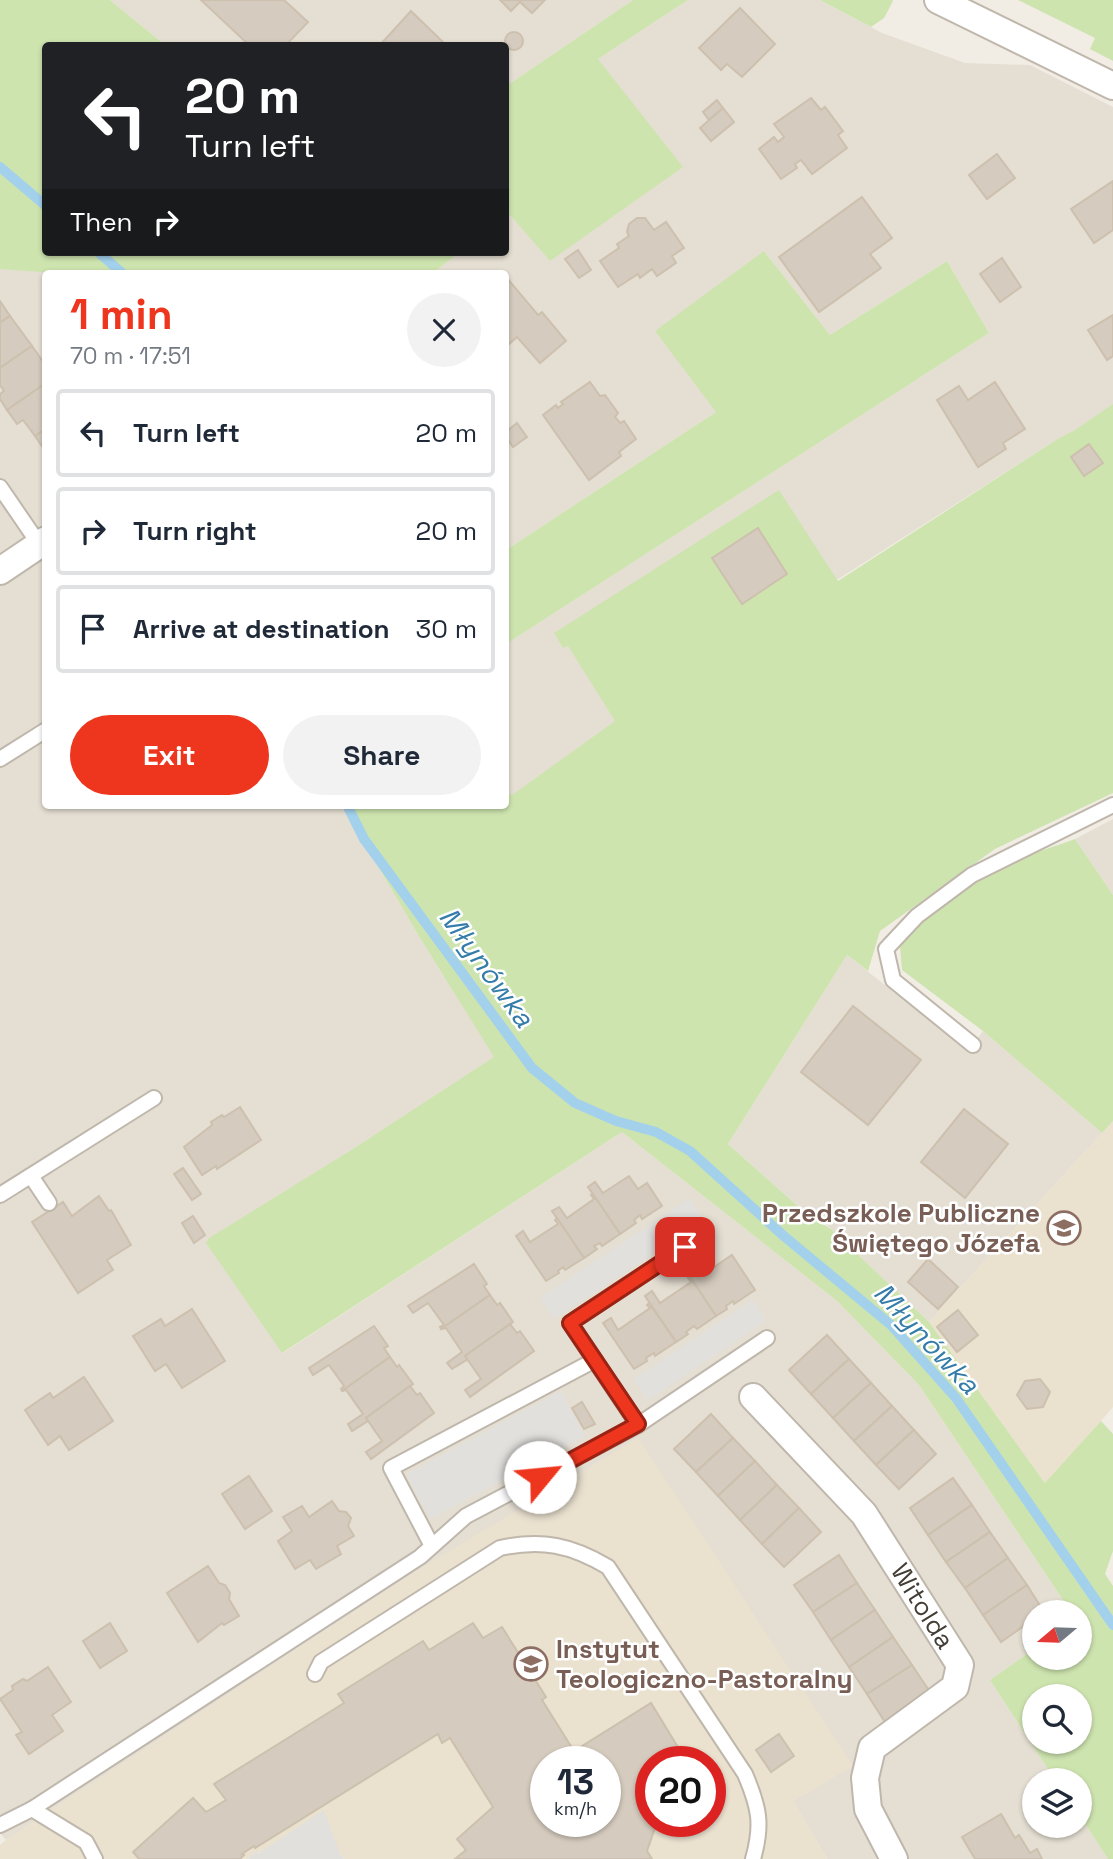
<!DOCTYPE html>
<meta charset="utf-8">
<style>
body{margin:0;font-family:"Space Grotesk",sans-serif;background:#f2f2f3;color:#1f2937;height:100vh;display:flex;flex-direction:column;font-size:26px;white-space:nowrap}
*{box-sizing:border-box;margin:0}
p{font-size:23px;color:#747a83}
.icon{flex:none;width:38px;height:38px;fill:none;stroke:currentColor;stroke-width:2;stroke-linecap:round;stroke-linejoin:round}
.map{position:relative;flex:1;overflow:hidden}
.drawer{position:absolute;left:42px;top:270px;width:467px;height:539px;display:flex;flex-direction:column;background:#fff;border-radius:7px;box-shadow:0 2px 5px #0004}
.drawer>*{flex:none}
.guide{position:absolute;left:42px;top:42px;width:467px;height:214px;border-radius:7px;box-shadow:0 2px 5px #0004;background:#202124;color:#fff;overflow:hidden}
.needle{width:46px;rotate:251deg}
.fabs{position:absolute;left:1022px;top:1600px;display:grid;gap:14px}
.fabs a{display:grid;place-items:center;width:70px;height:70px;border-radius:50%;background:#fff;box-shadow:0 2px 5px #0004;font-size:35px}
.speed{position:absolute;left:530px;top:1746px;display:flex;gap:14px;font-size:35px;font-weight:700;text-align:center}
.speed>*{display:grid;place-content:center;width:91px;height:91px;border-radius:50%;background:#fff;box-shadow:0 2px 5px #0004;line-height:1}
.speed small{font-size:18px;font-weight:400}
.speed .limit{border:10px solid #d22;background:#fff;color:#111}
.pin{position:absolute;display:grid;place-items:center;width:60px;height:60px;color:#fff;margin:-30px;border-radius:14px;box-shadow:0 4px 10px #0006}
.me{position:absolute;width:77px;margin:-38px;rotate:62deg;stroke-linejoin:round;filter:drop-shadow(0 0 5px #0008)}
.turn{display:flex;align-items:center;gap:24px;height:147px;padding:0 28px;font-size:32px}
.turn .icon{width:91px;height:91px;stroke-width:2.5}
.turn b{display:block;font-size:49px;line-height:60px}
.then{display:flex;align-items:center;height:66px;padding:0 28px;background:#0003;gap:14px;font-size:26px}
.round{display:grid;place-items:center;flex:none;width:74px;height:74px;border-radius:37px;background:#f2f2f3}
.overview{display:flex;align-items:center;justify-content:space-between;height:119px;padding:0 28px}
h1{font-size:42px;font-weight:800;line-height:52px;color:#ee361f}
.action{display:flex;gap:14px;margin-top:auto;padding:14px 28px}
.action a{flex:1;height:80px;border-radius:42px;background:#ee361f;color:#fff;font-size:28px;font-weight:800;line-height:80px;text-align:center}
.action a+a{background:#f2f2f3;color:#1f2937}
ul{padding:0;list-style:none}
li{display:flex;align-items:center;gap:21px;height:88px;margin:0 14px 10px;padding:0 14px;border:4px solid #e0e1e3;border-radius:7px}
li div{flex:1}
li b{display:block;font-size:26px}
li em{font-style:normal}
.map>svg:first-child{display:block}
.residential{fill:#e5dfd3}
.education{fill:#eae1cf;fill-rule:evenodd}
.green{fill:#cee4af;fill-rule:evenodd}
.parking{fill:#e2e0dd}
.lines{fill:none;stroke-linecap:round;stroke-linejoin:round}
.stream{stroke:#a3d1ec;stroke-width:10}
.building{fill:#d5cbbe;stroke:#cdc0ae;stroke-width:2;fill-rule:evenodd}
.lane-casing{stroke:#bfb7ab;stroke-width:18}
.street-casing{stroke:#bfb7ab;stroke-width:30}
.lane{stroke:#fff;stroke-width:14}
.street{stroke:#fff;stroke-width:26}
.route-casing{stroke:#9b2314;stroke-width:18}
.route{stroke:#ee361f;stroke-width:12}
.labels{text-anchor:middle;stroke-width:5;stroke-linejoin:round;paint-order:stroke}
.education-label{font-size:26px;font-weight:bold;fill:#785e54;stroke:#fff;text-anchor:end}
.street-label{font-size:26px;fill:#433d35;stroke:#fff}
.water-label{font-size:28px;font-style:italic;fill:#347ca9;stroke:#fff}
</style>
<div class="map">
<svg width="1113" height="1859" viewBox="0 0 1113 1859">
<rect width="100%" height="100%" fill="#f1ede5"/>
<g class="residential">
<path d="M110,0H633L506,86V46L165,45Z"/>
<path d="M688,0H820L882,33L965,63L1030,65L1113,107V521L1056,440L616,721L512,796L506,792V644L989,333L947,261L830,335L764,251L716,412L506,550V273H433L460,252H506V218L510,214L551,261L598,59Z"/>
<path d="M0,267L80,273H46V805H342L417,933L495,1057L207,1243L283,1353L622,1132L837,1301L919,1385L1071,1612H1034V1649L990,1680L1055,1780H1034V1825H1080V1816L1108,1859H827L793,1801L852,1766L426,1565L6,1840L0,1833Z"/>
<path d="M1113,819V895L1075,839Z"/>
<path d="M847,955L968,1051L983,1031L1102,1133L929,1322L831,1229L812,1212L809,1216L728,1144Z"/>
</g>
<g class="education">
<path d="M1113,1121V1407L1046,1484L929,1322Z"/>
<path d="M638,1438L853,1766L793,1801L827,1859H344L340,1854L256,1852L248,1859H0V1845L6,1840L426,1565ZM546,1762H606V1822H546ZM651,1762H710V1822H651Z"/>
</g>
<g class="green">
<path d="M0,0H110L165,45L46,46V252H460L433,273H54L0,269Z"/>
<path d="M633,0H688L598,59L683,167L550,261L510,215L506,218V86Z"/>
<path d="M820,0H892L893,1L884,18L871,27Z"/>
<path d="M1018,0H1113V61L1090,49L1095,38Z"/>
<path d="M764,251L830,335L947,261L989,333L506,644V550L716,412L655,331Z"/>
<path d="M1113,404V793L995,849L880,931L868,971L847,955L728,1144L809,1216L831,1229L929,1322L1045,1483L1101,1421L1113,1434V1551L1105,1574L1113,1586V1859H1108L1080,1816V1780H1055L990,1680L1034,1649V1657H1080V1612H1071L919,1385L837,1301L622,1132L282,1353L206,1243L209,1238L348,1152L494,1057L417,933L342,805H506V792L512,795L615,721L568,646L563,648L554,633L779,490L838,581L1056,440L1075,430ZM1034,1696H1080V1741H1034Z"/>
<path d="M1075,839L1113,895V1121L1102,1133L983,1031L902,970L900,947C924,914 964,882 1002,866C1025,855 1051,848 1075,839Z"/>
</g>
<g class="parking">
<path d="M689,1199L704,1220L554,1319L540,1298Z"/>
<path d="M753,1300L766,1321L648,1400L634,1379Z"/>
<path d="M561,1391L585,1436L430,1519L407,1474Z"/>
<path d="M324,1810L340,1854L344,1859H248L256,1851L259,1853Z"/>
</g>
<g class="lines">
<g class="stream">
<path d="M0,167L46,206"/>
<path d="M98,252L122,273"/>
<path d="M347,805L364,839L532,1068L575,1103L616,1121L656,1132L690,1151L785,1237L891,1325L956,1398L1113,1625"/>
</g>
</g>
<g class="building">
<path d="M201,0H284L308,22L285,46H250Z"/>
<path d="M500,0H545L532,13L520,2L511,11Z"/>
<path d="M740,8L775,44L742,77L727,64L721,70L699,48Z"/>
<path d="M411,11L447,46H379Z"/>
<circle cx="514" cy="41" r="9"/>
<path d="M811,98L821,110L825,107L843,131L838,135L847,148L812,174L801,160L795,164L797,168L781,179L759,149L774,137L778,142L784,137L774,124Z"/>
<path d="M717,100L723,108L709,120L703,112Z"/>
<path d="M723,108L734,122L711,141L700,128Z"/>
<path d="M997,154L1015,178L987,199L969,175Z"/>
<path d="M1113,181V230L1094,243L1071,209Z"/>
<path d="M862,197L892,238L870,254L881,268L819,312L779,257Z"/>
<path d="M637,218H645L654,230L666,222L684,248L672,256L676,263L657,276L652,269L640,278L638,274L618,287L600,261L619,248L617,244L629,236L627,232L629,224Z"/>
<path d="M578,250L591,270L579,278L565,259Z"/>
<path d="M1002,258L1021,287L1000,302L980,274Z"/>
<path d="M506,277L538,315L542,312L566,341L540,363L517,337L506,347Z"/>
<path d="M0,301L10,316L0,323Z"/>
<path d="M1113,315V356L1107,360L1088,330Z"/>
<path d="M10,316L32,346L0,368V323Z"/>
<path d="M32,346L46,366V383L7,410L0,399V394L4,391L0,385V368Z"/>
<path d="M590,382L600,396L605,395L618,413L615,417L620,423L624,421L636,439L619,452L621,456L589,480L543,415L556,405L558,408L563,404L561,402Z"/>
<path d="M995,382L1025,429L1003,443L1006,449L978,467L937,400L959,386L968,400Z"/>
<path d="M46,383V429L35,436L23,420L17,424L7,410Z"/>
<path d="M517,423L527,437L513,447L506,437V432Z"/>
<path d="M46,429V452L35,436Z"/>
<path d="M1089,444L1103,463L1084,476L1071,457Z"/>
<path d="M758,528L787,574L742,604L712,558Z"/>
<path d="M853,1006L921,1060L868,1125L801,1072Z"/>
<path d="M240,1107L261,1140L217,1169L216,1166L202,1175L184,1147L212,1125L211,1122L222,1115L224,1117Z"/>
<path d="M964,1109L1008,1144L965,1198L921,1162Z"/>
<path d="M183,1168L201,1194L192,1200L174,1174Z"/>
<path d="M629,1176L638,1189L647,1183L662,1206L642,1219L640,1215L634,1220L636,1223L620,1234L588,1187L595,1182L603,1193Z"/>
<path d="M593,1194L620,1234L602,1246L600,1243L594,1246L597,1249L584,1258L552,1211L559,1207L567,1218L594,1199L591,1195Z"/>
<path d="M99,1196L109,1211L111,1210L131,1245L107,1260L113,1270L78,1293L32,1222L63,1202L72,1216Z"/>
<path d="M193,1216L205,1235L194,1243L182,1223Z"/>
<path d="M557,1218L584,1258L565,1270L563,1267L558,1271L559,1273L546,1281L516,1236L523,1231L530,1242L558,1224L555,1220Z"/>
<path d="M732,1255L755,1290L734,1304L733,1301L726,1306L727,1309L716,1316L685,1269L693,1265L701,1276Z"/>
<path d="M928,1259L958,1287L938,1309L908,1282Z"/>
<path d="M474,1264L487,1284L484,1286L490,1295L441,1329L440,1327L444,1325L428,1303L413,1313L408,1306Z"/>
<path d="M690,1277L716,1316L697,1329L694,1326L686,1332L688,1334L676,1342L645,1296L652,1291L660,1303L691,1282L688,1278Z"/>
<path d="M490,1295L497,1305L500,1303L513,1322L465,1356L468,1359L452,1369L447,1363L462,1352L446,1328L441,1329Z"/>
<path d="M649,1303L676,1342L655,1356L654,1353L646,1358L647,1361L634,1369L603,1323L611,1318L618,1330L650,1308L647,1305Z"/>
<path d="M192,1309L225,1361L182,1388L166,1364L155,1371L133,1336L161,1319L165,1326Z"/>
<path d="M958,1310L978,1335L957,1352L937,1327Z"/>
<path d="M510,1324L517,1333L520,1331L534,1351L470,1397L465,1390L481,1379L465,1356Z"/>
<path d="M374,1326L388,1346L384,1348L390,1357L342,1391L341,1389L344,1386L329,1365L313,1375L309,1368Z"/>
<path d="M827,1335L849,1359L811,1394L789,1370Z"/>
<path d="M390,1357L397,1367L399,1365L413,1384L366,1418L368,1421L352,1431L348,1424L363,1414L346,1390L342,1391Z"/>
<path d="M849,1359L871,1383L833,1418L811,1394Z"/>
<path d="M84,1377L113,1421L69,1450L60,1436L48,1445L25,1410L50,1393L53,1398Z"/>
<path d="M1040,1379L1050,1392L1043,1407L1027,1409L1017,1395L1025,1381Z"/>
<path d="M871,1383L892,1406L854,1441L833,1418Z"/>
<path d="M410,1386L417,1395L420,1393L434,1413L371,1459L366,1452L382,1441L366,1418Z"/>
<path d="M582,1402L595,1424L584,1429L572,1408Z"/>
<path d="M892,1406L914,1430L876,1465L854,1441Z"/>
<path d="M711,1414L733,1438L696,1472L674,1449Z"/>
<path d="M914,1430L936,1454L899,1489L876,1465Z"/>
<path d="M733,1438L755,1461L718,1496L696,1472Z"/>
<path d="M755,1461L777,1485L740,1520L718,1496Z"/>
<path d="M249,1476L272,1511L245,1529L222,1494Z"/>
<path d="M953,1478L972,1505L928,1535L910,1508Z"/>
<path d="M777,1485L799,1508L762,1544L740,1520Z"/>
<path d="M332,1501L339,1511L346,1512L351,1518L348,1526L354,1536L337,1546L341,1554L316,1569L310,1560L295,1569L278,1541L292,1531L283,1517L302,1506L309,1517Z"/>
<path d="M972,1505L990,1532L946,1562L928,1535Z"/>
<path d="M799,1508L821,1532L784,1567L762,1544Z"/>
<path d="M990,1532L1008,1558L965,1588L946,1562Z"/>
<path d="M839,1555L857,1583L813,1612L794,1585Z"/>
<path d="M1008,1558L1027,1585L983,1615L965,1588Z"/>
<path d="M208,1566L219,1583L225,1585L230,1593L229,1599L239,1616L224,1625L222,1623L198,1642L167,1593Z"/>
<path d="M857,1583L875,1610L831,1640L813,1612Z"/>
<path d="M1027,1585L1044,1612H1034V1619L1001,1642L983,1615Z"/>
<path d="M875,1610L893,1637L849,1667L831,1640Z"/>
<path d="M110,1623L127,1651L100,1668L83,1641Z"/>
<path d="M473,1623L483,1638L502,1627L546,1697L542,1700L574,1751L651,1703L687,1762H651V1822H657L647,1851L652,1859H455L466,1850L457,1839L493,1807L450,1738L442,1743L438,1734L255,1848L254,1846L242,1854L244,1855L240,1859H139L133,1852L193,1798L206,1812L226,1800L214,1784L344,1703L338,1694L423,1641L429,1650ZM546,1762H606V1822H546Z"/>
<path d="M893,1637L912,1665L867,1694L849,1667Z"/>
<path d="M912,1665L930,1692L885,1722L867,1694Z"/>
<path d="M48,1667L71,1702L52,1715L63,1731L29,1754L16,1735L22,1732L0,1699L13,1690L12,1686L23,1679L27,1681Z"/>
<path d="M779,1734L794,1756L771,1772L756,1750Z"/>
<path d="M1001,1814L1015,1838L1019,1835L1030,1853L1037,1849L1042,1859H975L962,1837Z"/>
</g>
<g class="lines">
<defs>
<g id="lane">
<path d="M0,487L39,544"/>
<path d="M0,759L46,730"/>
<path d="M973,1045L893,980L886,949L917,916L972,875L1113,805"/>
<path d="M31,1176L49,1203"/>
<path d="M0,1195L154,1098"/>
<path d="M685,1247L570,1323L638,1425L767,1338"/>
<path d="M432,1546L391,1468L595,1360"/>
<path d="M315,1674L321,1662L500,1548C542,1539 571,1545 608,1567L745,1774C759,1807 763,1824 753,1859"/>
<path d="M32,1809L86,1842L95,1859"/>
<path d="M0,1825L32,1809L420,1557L466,1516L638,1425"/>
</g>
<g id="street">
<path d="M938,0L1113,86"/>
<path d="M0,571L46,540"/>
<path d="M753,1397L864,1514L960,1665L955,1687L872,1748L865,1778L868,1809L894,1859"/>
</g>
</defs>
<use href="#lane" class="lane-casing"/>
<use href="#street" class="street-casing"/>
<use href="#lane" class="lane"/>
<use href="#street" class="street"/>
</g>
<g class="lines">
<defs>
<path id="route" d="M540,1477L638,1424L570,1323L685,1247"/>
</defs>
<use href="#route" class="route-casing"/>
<use href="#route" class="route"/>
</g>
<defs>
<symbol id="school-ring" viewBox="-11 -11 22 22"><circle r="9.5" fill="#fff" stroke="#8d6e63" stroke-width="1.5"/><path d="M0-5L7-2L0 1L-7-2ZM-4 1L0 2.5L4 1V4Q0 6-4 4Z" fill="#8d6e63"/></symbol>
<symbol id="university-ring" viewBox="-11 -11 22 22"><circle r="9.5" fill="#fff" stroke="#8d6e63" stroke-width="1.5"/><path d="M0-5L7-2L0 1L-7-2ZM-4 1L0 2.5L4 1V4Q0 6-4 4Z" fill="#8d6e63"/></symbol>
</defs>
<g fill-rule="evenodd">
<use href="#school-ring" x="1045" y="1209" width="38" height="38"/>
<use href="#university-ring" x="512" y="1645" width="38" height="38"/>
</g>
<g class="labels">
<g class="education-label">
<text x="1040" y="1222">Przedszkole Publiczne<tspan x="1040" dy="30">Świętego Józefa</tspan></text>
<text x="556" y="1658" text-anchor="start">Instytut<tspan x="556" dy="30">Teologiczno-Pastoralny</tspan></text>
</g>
<g class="street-label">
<text transform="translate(923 1606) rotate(58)" y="9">Witolda</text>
</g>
<g class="water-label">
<text transform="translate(487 967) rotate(54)" y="10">Młynówka</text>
<text transform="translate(927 1338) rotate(47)" y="10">Młynówka</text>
</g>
</g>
</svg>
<div class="fabs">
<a><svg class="needle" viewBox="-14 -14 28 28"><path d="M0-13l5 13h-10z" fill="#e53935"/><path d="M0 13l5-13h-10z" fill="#747a83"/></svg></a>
<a><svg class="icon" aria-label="search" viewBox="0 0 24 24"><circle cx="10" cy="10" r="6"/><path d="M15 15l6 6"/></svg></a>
<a><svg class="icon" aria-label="layers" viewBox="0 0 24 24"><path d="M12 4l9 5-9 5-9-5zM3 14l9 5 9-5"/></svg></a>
</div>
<div class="speed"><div>13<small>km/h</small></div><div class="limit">20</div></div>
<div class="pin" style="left:685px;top:1247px;background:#d93025"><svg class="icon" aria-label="arrive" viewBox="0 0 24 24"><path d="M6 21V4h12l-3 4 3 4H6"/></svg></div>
<svg class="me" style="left:540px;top:1477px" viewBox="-20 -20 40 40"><circle r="19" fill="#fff"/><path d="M0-13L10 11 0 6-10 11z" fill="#ee361f"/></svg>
<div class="guide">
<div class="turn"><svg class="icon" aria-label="left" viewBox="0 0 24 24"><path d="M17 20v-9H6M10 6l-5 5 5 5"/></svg><div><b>20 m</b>Turn left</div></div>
<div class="then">Then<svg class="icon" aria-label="right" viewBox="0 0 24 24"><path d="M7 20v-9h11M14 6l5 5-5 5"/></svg></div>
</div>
<section class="drawer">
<div class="overview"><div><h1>1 min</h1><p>70 m · 17:51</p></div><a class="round"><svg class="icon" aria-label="close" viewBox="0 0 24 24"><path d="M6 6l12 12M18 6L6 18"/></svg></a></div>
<ul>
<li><svg class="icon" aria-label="left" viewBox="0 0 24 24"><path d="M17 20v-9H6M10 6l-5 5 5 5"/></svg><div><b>Turn left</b></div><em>20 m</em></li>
<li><svg class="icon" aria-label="right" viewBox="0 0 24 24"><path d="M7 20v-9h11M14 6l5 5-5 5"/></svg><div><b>Turn right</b></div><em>20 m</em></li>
<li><svg class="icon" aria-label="arrive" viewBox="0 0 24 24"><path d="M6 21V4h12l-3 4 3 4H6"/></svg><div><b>Arrive at destination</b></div><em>30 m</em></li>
</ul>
<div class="action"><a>Exit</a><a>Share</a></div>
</section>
</div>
